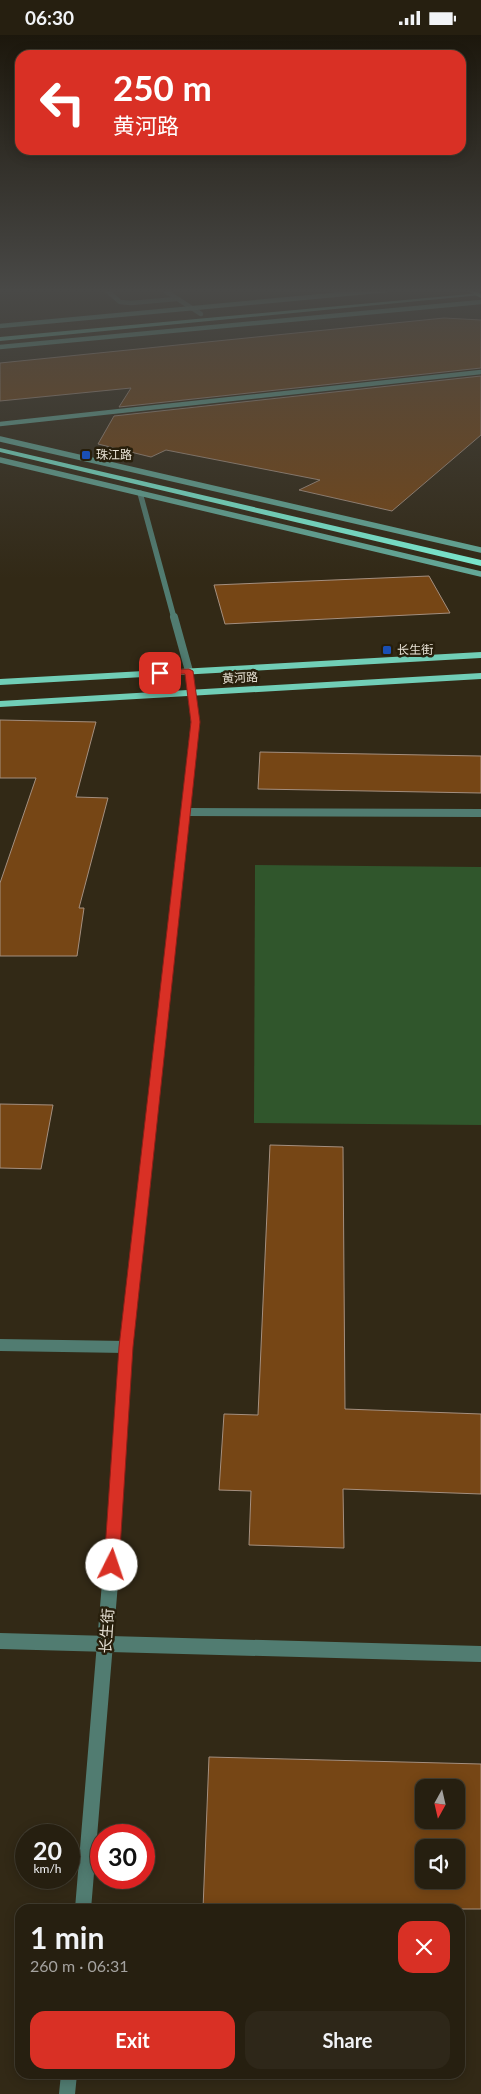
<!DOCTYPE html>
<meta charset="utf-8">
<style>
body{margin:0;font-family:Lato,"Noto Sans SC",sans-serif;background:#2e2719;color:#f1f3f6;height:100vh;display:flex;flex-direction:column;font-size:19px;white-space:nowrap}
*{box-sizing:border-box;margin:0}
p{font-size:16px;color:#a4a29f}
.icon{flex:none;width:28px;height:28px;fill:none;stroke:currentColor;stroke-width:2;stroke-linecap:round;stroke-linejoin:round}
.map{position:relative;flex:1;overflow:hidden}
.drawer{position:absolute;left:15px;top:1869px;width:450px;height:175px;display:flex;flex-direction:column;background:#261f10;border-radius:15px;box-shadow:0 2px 12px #0003,0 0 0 1px #423d30}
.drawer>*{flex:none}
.guide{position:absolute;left:15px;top:15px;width:451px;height:105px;border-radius:15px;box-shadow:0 2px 12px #0003,0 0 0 1px #423d30;background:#d93025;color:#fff;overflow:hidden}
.needle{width:32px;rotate:188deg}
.buttons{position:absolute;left:415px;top:1744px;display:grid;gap:10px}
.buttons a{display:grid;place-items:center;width:50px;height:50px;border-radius:10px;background:#261f10;box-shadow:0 2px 12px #0003,0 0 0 1px #423d30;font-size:25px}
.speed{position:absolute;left:15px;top:1789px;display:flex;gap:10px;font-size:25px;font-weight:700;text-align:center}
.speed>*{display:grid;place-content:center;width:65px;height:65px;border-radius:50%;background:#261f10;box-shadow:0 2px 12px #0003,0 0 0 1px #423d30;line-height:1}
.speed small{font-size:12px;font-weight:400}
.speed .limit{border:8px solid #d22;background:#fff;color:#111}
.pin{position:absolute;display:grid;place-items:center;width:42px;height:42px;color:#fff;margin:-21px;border-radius:10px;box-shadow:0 2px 8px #0006}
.me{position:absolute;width:55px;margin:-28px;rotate:4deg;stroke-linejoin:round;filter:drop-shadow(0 0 4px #0008)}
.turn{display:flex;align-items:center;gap:18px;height:105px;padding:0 15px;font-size:22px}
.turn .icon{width:65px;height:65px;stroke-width:2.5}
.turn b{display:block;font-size:35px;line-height:42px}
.round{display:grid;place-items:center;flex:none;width:52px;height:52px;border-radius:15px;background:#2e2719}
.head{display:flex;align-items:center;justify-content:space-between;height:85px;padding:0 15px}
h1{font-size:30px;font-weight:700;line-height:38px}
.action{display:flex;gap:10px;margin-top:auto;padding:10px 15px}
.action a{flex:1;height:58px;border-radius:15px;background:#d93025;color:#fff;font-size:20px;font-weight:700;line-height:58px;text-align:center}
.action a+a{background:#2e2719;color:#f1f3f6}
.status{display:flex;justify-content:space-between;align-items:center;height:35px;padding:0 25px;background:#261f10;direction:ltr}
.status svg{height:14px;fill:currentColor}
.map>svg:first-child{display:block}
.green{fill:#30562c}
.building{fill:#764615;stroke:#a48f7f;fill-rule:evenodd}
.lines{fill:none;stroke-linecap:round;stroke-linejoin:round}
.lane-far1{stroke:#517c71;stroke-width:4.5}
.lane{stroke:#517c71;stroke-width:8}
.street-far5{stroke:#517c71;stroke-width:4.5}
.street-far4{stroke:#517c71;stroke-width:5.5}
.street-far3{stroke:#517c71;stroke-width:8}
.street-far2{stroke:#517c71;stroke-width:9}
.street-far1{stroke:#517c71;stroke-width:12}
.street{stroke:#517c71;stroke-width:16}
.secondary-far1{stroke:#64aa99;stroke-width:4.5}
.secondary{stroke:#64aa99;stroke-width:5.5}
.primary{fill:#71ceb7;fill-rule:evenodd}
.highway{fill:#7ceed3;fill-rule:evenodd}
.route{fill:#d93025;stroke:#8d1f18}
.transit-dot{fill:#1a4fb4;stroke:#281f0c;stroke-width:2}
.labels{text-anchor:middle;stroke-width:5;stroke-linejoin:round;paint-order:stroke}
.far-poi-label{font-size:12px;fill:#e7e1d5;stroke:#281f0c;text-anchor:start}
.far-street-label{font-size:12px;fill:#e7e1d5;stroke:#281f0c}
.street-label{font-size:15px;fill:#e7e1d5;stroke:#281f0c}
</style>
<div class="status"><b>06:30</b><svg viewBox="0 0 49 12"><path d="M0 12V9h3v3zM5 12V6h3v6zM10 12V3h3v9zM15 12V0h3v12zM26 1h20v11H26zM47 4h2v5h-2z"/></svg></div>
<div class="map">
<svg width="481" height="2059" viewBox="0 0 481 2059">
<rect width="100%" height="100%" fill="#322916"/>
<path class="green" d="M255,830L481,832V1090L254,1088Z"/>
<g class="building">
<path d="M444,283L481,285V333L119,372L131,353L0,366V328Z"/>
<path d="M481,341V400L392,476L299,455L320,445L166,415L151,422L98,409L114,381Z"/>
<path d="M429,541L450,578L225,589L214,550Z"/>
<path d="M0,685L96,687L76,762L108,763L79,873H84L77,921H0V848L36,743H0Z"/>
<path d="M260,717L481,721V758L258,754Z"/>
<path d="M0,1069L53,1070L41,1134L0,1133Z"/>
<path d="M270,1110L343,1112L345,1374L481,1379V1459L343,1454L344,1513L249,1510L251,1456L219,1455L224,1379L258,1380Z"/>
<path d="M209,1722L481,1729V1874H203ZM424,1752H456V1785H424ZM424,1812H456V1845H424Z"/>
</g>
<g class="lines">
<path class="lane-far1" d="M106,255L120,267L131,268L176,264"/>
<path class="lane" d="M185,777L481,778"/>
<path class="street-far5" d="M164,255L201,279"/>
<path class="street-far4" d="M140,458L174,583"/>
<path class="street-far3" d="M174,582L189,636L195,687L180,823"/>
<path class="street-far2" d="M146,1134L180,822"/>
<g class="street-far1">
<path d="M0,1310L126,1312"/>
<path d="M111,1537L126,1312L146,1132"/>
</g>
<g class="street">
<path d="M0,1606L481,1619"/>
<path d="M83,1874L111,1536"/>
<path d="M67,2059L69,2039"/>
</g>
<g class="secondary-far1">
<path d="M0,291L387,255"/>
<path d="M0,312L481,267"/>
<path d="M0,389L481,337"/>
</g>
<g class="secondary">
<path d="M0,404L481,515"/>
<path d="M0,425L481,539"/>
</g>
<g class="primary">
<path d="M481,258V260L0,306V302Z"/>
<path d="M481,617V623L0,650V644Z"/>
<path d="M481,638V644L0,672V666Z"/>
</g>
<g class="highway">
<path d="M465,255H473L481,259V263Z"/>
<path d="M0,413L481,525V531L0,417Z"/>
</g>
</g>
<linearGradient id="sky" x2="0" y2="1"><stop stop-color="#1c170c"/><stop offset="0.47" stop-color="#494947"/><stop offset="1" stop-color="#494947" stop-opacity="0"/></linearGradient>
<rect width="481" height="544" fill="url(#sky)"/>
<path class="route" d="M189,634L193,636L200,687L133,1312L119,1530L117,1535L112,1537L106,1535L104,1530L119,1312L191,687L185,639L160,640L156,638L160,635Z"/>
<g class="transit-dot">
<rect x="81" y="415" width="10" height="10" rx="2.5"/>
<rect x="382" y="610" width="10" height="10" rx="2.5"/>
</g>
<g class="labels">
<g class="far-poi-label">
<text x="96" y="424">珠江路</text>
<text x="397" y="619">长生街</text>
</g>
<g class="far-street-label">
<text transform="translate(240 643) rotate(-3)" y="4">黄河路</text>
</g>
<g class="street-label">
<text transform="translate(107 1596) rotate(-86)" y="5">长生街</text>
</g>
</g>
</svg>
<div class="buttons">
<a><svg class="needle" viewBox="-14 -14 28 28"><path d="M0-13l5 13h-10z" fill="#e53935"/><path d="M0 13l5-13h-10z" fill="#a4a29f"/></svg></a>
<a><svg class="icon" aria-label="sound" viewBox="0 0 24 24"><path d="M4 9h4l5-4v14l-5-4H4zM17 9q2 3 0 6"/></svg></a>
</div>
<div class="speed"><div>20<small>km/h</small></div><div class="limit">30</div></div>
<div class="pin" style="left:160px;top:638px;background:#d93025"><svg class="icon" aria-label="arrive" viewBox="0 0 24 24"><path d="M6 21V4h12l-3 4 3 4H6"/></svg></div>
<svg class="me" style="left:112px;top:1530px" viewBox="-20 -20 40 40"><circle r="19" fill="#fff"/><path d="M0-13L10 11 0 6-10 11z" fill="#d93025"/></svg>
<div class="guide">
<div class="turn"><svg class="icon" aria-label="left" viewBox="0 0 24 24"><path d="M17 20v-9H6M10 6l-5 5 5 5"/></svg><div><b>250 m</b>黄河路</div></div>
</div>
<section class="drawer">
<div class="head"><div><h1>1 min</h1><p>260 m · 06:31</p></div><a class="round" style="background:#d93025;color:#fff"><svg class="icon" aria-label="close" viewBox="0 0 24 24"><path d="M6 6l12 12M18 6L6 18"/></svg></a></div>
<div class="action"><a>Exit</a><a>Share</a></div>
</section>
</div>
